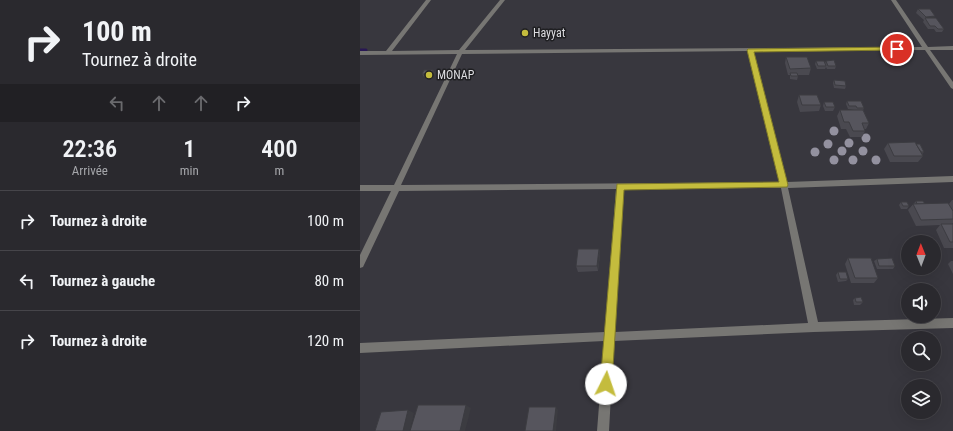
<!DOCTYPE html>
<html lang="fr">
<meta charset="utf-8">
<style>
body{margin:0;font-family:"Roboto Condensed",sans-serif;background:#323136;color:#f1f3f6;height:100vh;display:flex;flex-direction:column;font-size:15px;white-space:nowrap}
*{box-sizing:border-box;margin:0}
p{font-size:13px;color:#a5a6aa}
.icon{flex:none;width:22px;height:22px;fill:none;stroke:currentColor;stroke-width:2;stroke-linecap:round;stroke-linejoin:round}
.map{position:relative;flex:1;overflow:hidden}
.panel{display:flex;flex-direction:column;background:#2a292e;width:360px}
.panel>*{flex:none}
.hud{background:#2a292e;color:#f1f3f6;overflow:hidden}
.needle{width:26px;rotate:359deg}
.buttons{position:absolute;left:541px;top:235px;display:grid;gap:8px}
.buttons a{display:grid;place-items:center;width:40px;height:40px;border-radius:50%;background:#2a292e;box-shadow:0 4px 16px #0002,0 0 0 1px #46454a;font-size:20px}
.pin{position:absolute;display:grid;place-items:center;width:34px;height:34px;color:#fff;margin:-17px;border:2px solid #fff;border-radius:50%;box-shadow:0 1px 4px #0007}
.me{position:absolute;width:44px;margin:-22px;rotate:4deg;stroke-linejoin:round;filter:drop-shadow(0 0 3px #0008)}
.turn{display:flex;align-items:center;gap:14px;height:84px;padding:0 16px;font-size:18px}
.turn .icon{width:52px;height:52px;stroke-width:2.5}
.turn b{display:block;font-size:28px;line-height:34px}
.lanes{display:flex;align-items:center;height:38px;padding:0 16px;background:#0003;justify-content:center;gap:20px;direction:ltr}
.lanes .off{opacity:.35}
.eta{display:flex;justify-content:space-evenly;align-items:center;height:68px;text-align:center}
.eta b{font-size:24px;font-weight:600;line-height:28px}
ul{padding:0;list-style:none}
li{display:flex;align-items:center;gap:12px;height:60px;padding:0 16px;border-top:1px solid #46454a}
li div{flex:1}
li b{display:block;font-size:15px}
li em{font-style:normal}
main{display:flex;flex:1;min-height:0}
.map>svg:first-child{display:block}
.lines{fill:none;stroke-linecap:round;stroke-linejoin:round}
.stream{stroke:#281753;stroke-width:3}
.street{fill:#777673;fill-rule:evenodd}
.tree{fill:#93919f}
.wall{fill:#4a4950}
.shaded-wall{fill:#3c3c41}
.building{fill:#56555d;stroke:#3c3c41}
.route{fill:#c4bc3d;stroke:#7f7a28}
.poi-dot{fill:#c4bc3d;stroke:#1f1f22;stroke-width:1.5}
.labels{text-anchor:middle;stroke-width:3;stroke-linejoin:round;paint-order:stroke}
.far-poi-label{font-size:12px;fill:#dddde1;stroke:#1f1f22;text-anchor:start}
</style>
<main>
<section class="panel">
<div class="hud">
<div class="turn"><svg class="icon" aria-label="right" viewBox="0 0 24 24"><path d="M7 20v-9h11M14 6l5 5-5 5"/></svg><div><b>100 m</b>Tournez à droite</div></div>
<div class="lanes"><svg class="icon off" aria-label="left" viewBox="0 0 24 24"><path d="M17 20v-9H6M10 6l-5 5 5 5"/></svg><svg class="icon off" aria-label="ahead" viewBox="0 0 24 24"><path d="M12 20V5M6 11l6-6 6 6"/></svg><svg class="icon off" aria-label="ahead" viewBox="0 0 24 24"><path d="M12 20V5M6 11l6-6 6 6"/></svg><svg class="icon" aria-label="right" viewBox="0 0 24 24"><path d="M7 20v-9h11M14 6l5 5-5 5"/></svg></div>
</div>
<div class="eta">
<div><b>22:36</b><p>Arrivée</p></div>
<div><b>1</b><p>min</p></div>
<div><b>400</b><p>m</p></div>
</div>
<ul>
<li><svg class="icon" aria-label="right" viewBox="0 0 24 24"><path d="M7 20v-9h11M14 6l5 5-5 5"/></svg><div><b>Tournez à droite</b></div><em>100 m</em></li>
<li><svg class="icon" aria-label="left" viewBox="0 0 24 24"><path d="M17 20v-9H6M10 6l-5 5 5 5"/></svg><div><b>Tournez à gauche</b></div><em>80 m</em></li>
<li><svg class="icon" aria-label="right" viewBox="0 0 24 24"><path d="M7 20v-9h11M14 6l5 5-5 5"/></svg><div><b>Tournez à droite</b></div><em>120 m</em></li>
</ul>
</section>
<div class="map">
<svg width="593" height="431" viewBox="0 0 593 431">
<rect width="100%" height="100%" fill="#38373e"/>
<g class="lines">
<path class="stream" d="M0,50H6"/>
<path class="street" d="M66,0H71L32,51L99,50L140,0H145L105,50L562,47L531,0H536L568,47L593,46V50H570L593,82V89L591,88L565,50L393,51L427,182L593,176V182L428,188L458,322L593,318V328L454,332L254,341L249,431H237L244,341L0,353V343L245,332L256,189L39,191L3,267L0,268V255L31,191H0V185H34L97,54L0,55V51H26ZM388,51L420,182L41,185L102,54ZM421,188L448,323L255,332L264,189Z"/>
</g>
<g class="tree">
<circle cx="474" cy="131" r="4.5"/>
<circle cx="506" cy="138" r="4.5"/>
<circle cx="489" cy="143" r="4.5"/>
<circle cx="468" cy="144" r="4.5"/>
<circle cx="482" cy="151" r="4.5"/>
<circle cx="503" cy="151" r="4.5"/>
<circle cx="455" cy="152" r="4.5"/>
<circle cx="474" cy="160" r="4.5"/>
<circle cx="493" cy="160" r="4.5"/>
<circle cx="516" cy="160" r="4.5"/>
</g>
<g class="wall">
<path d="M558,9L574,18L584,29L582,32H576L574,29H568L563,22L564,20L556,13Z"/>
<path d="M426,57L451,68L449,75H438V76L437,80L430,79V75H428L425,63Z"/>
<path d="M456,61L465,63L466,61L476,66L475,69H467L466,67L465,69H457L455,64Z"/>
<path d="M73,70L75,73L73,77H64L62,74Z"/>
<path d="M474,80L486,86L485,89L474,88L473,83Z"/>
<path d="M439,95L461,105L459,111L440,112L437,102Z"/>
<path d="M487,101L504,108L503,110L509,123L506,129H504L505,131L502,137H490L486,129H481L477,116L480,110H494L488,109L486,104Z"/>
<path d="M464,102L475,107L473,111H465L463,106Z"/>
<path d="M528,143L556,144L564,152L562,154L563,156L558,162H530L524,149Z"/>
<path d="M592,200H593V223L592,224H593V248H584L576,230L580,225L556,226L548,210L556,201L565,204H589Z"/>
<path d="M541,202L549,206L547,209H541L539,205Z"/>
<path d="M239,249L240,254L238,271L218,272L216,266Z"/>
<path d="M488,258L518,278L514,283H491L485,264Z"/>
<path d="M517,259L535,266L533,269H517L514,261Z"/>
<path d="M591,261H593V274L588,264Z"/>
<path d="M478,272L488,279L486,281L478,282L476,275Z"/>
<path d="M495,298L503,302L500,305H494L493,300Z"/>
</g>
<g class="shaded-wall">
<path d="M575,16L574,19H565L566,17Z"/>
<path d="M73,70L75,73L73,77L71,74Z"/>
<path d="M239,249L240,254L238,271L237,266Z"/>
<path d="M106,405L111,408L105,431H100Z"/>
<path d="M196,407L198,410L196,431H193Z"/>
<path d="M48,410L54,413L50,431H43Z"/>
</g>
<g class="building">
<path d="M558,9H570L575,16L566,17Z"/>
<path d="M565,18H576L584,29H578L575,26H570Z"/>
<path d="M426,57H447L451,68L430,69Z"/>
<path d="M474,60L476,66H468L466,61Z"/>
<path d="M456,61H464L466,66H458Z"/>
<path d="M64,70H73L71,74H62Z"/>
<path d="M430,73H437L438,76H431Z"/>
<path d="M474,80L485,81L486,86L475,85Z"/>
<path d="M439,95H457L461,105H442Z"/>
<path d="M487,101H501L504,108H497L496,106H489Z"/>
<path d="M464,102H473L475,107H466Z"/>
<path d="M480,110H503L509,123H502L505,131H493L489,122H484Z"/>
<path d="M555,142L563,156H534L528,143Z"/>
<path d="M556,144H560L564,152H561Z"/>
<path d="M556,201H563L565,204H557Z"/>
<path d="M541,202H547L549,206H543Z"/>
<path d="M588,203L593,211V219L561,220L553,204Z"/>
<path d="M581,224H593V242H590Z"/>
<path d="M218,249H239L237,266H216Z"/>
<path d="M488,258H511L518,278H495Z"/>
<path d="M532,258L535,266H519L517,259Z"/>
<path d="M478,272H486L488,279H480Z"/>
<path d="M501,297L503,302H496L495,298Z"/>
<path d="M58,405H106L100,431H50Z"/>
<path d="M169,407H196L193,431H165Z"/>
<path d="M48,410L43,431H15L21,412Z"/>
</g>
<path class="route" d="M537,47L540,49L539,50L394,52L428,185L427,187L264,190L252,384L250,388L246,390L242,388L240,384L257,184L419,182L387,50L388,49Z"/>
<g class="poi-dot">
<circle cx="165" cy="33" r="4"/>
<circle cx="69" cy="75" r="4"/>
</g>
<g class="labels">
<g class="far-poi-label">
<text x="173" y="37">Hayyat</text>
<text x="77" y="79">MONAP</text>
</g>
</g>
</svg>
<div class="buttons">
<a><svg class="needle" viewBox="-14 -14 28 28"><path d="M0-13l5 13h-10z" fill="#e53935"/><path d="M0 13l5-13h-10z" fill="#a5a6aa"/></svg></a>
<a><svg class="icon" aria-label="sound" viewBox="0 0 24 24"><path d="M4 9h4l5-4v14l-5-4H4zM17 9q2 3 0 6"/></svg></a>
<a><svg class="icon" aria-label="search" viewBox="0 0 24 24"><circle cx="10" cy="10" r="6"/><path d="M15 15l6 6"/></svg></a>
<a><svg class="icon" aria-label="layers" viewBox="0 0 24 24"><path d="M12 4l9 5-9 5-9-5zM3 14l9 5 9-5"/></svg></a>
</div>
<div class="pin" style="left:537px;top:49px;background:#d93025"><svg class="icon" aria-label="arrive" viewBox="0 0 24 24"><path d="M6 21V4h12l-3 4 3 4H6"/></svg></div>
<svg class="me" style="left:246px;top:384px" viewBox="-20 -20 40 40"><circle r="19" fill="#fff"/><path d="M0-13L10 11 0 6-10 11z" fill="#c4bc3d"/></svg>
</div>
</main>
